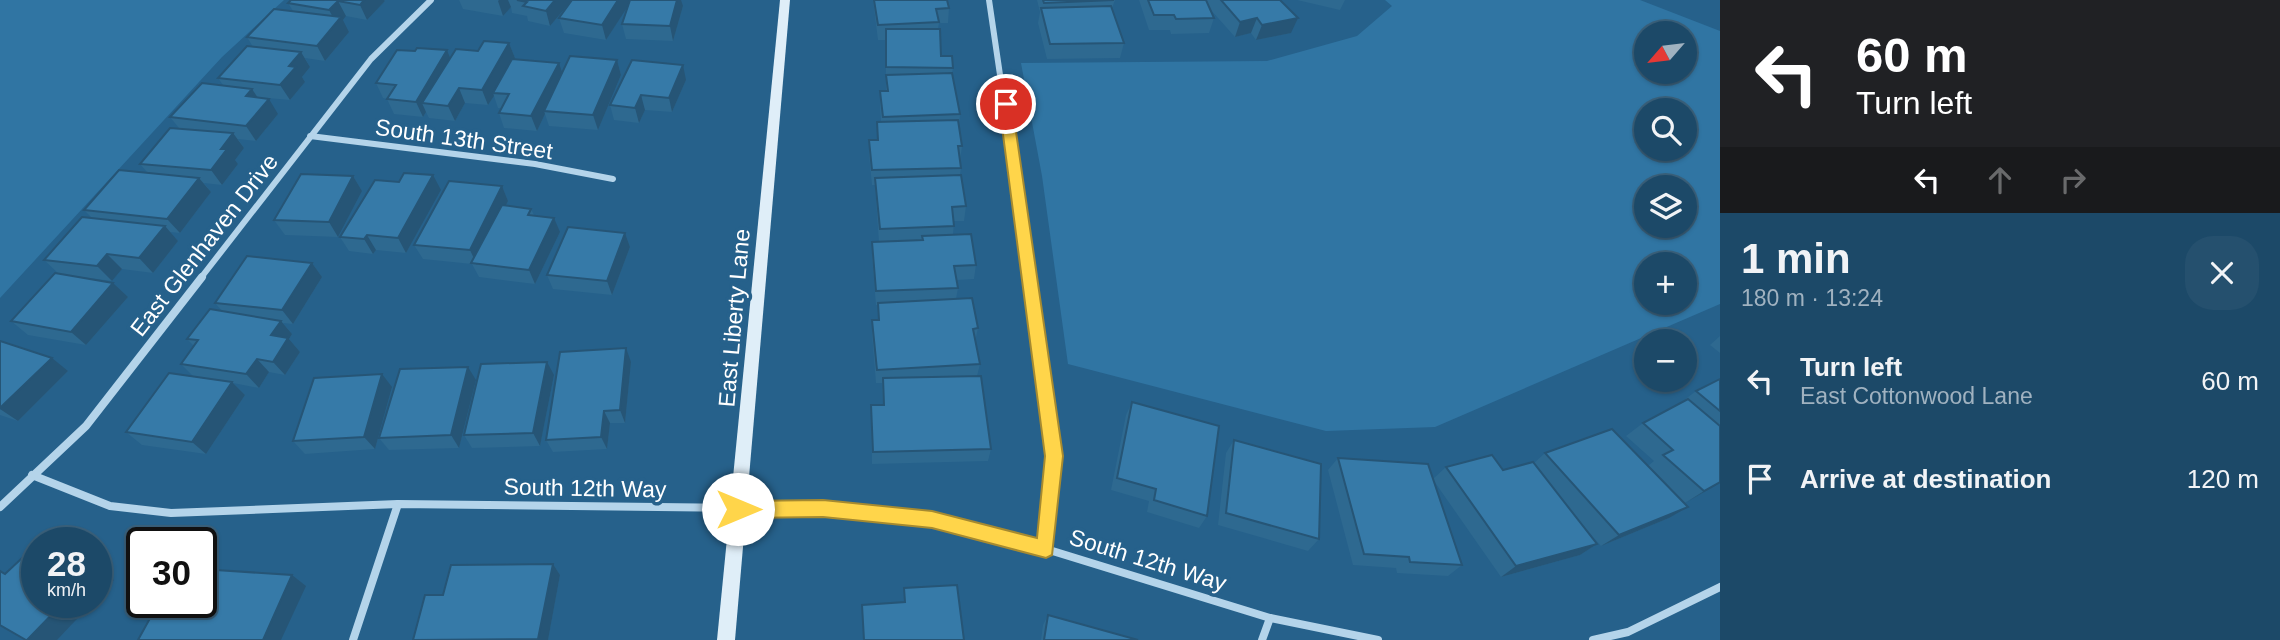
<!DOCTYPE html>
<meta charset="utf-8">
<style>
body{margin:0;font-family:Helvetica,sans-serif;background:#25506e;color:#f1f3f6;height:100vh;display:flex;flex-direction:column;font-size:26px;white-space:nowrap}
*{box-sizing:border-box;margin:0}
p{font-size:23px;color:#a0b2c0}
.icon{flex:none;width:38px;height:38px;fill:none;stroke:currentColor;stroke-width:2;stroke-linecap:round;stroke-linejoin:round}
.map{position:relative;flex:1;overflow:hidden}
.sheet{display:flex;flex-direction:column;background:#1c4968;width:560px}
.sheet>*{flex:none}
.top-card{background:#202124;color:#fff;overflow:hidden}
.needle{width:46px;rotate:242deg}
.buttons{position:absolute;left:1634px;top:21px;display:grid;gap:14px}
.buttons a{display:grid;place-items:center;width:63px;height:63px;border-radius:50%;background:#1c4968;box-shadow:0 2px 5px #0004,0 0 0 2px #3a617c;font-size:35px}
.speed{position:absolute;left:21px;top:527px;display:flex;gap:14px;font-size:35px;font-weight:700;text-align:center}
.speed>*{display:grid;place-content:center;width:91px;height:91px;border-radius:50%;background:#1c4968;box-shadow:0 2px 5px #0004,0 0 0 2px #3a617c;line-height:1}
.speed small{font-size:18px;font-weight:400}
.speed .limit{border:4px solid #111;border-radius:10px;background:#fff;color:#111}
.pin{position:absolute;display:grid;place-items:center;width:60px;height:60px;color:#fff;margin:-30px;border:4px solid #fff;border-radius:50%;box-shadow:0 2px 7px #0007}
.me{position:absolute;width:77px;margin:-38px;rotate:90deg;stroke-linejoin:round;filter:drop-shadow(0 0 5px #0008)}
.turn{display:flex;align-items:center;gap:24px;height:147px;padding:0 21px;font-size:32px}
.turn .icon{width:91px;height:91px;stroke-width:2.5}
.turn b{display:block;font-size:49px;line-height:60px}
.lanes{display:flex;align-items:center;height:66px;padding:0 21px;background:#0003;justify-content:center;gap:35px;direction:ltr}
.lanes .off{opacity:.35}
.round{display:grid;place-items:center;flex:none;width:74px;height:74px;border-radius:28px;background:#25506e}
.head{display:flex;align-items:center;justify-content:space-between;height:119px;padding:0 21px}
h1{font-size:42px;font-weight:800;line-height:52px}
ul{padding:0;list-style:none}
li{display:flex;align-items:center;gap:21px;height:98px;padding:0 21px}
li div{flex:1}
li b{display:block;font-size:26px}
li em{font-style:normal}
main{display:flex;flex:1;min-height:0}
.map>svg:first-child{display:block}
.green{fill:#3075a3;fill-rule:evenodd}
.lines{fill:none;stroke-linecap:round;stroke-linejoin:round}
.street-far1{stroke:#b4d4ea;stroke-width:6}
.street{stroke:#b4d4ea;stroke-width:8}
.secondary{fill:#dfeef8;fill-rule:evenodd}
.wall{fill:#2e6990}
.shaded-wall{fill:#265576}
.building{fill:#367aa8;stroke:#265576;stroke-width:2}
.route{fill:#ffd54a;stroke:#a68a30;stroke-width:2}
.labels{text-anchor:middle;stroke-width:7;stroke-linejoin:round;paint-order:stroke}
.street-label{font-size:23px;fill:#fff;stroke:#26618b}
</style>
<main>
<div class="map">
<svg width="1720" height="640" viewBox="0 0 1720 640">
<rect width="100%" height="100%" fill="#26618b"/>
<g class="green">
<path d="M0,0H284L222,57L0,298Z"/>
<path d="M1385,0H1640L1720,31V304L1435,427L1326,431L1068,364L1042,176L1021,63L1267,61L1357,36L1392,6ZM1647,33H1685V72H1647ZM1647,110H1685V149H1647ZM1647,187H1685V226H1647ZM1647,264H1685V303H1647Z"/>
</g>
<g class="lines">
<g class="street-far1">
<path d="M989,0L1030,279"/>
<path d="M310,136L535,164L613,179"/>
<path d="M200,279L371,59L431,0"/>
</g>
<g class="street">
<path d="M1029,277L1054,456L1046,549"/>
<path d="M32,475L110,506L171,513L398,504L823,509L931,519L1046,549L1270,618L1378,640"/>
<path d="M0,507L86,426L202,277"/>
<path d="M353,640L398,504"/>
<path d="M1262,640L1270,618"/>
<path d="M1593,640L1628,632L1720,587"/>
</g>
<path class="secondary" d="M780,0H790L735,640H717Z"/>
</g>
<g class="wall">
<path d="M291,0H384L385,1L367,20L346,16L343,20L349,32L325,61L305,58L310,67L302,77L305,82L290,100L257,97L278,114L256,141L238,139L244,148L235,160L238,164L222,185L204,183L211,192L180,233L170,232L178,241L153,273L122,269L112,281L67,275L128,297L86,345L28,335L11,321L59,274L44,260L92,218L84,210L147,172L140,164L179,128L170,117L223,85L218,78L253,47L247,37L293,11L288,3Z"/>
<path d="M459,0H572L550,26L528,21L527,16L512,13L511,7L503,16L463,9Z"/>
<path d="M572,0L683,6L673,41L626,39L622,24L629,4L606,40L564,33L559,18Z"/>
<path d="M873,0H947L949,8L948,23H939L938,29L941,56L953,68L952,73L960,114L959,126L962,146L960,161L961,168L960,175L966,206L964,221H954L953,235L976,265L974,279L957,280L958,288L956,299L978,328L975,342L980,364L977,376L991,449L988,461L872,464L871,405H883L882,383H876L872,334V320H878V305H876L872,257V242H879L875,185H872L869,155V140H877V122H881L880,106V91H886V40H878Z"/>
<path d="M1037,0H1115L1112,8L1124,43L1120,58L1047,59L1038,23L1040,12Z"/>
<path d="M1139,0H1280L1291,33L1256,40L1251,33L1235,37L1210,9L1214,18L1209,33L1171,34L1170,30H1149Z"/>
<path d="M1297,0H1345L1340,10Z"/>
<path d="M509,43L515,58L514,59L562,74L617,60L621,75L598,130L549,126L545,114L537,131L504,128L499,113L501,108H498L494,96L488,105L465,103L455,121L429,118L426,112L423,117L394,114L387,99L383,98L376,83L415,51L447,50L450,58Z"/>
<path d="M686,80L672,112L645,110L639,123L614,120L610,105Z"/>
<path d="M353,176L362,191L338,237L285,235L274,220Z"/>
<path d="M502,186L508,201L506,206L531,209L534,215L560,232L535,284L479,277L472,264L423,259L414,245Z"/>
<path d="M441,190L406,253L376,250L373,254L349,251L340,237Z"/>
<path d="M625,233L630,247L612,295L553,289L547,275Z"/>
<path d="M312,263L322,277L293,324L283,323L292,334L289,339L300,352L285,375L269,372L259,388L233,383L245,395L206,454L142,445L126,432L194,377L181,364L194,346L187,339L222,311L215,303Z"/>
<path d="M1720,336V353L1710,345Z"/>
<path d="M0,341L68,371L18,421L0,415Z"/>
<path d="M631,362L625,423H610L607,449L553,452L546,440Z"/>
<path d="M554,375L540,446L472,448L464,435Z"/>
<path d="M1720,379V483L1685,503L1674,493L1669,518L1601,546L1579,521L1597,544L1580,555L1501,577L1434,481L1462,565L1448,576L1397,573L1396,568L1353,565L1328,470L1338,458L1433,479L1446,467L1503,470L1534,463L1545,453L1648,466L1654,461L1626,436L1643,423L1683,401L1696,391Z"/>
<path d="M476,380L459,448L389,450L379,438Z"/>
<path d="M392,387L375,449L305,454L293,441Z"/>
<path d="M1132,402L1207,516L1199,528L1147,512L1149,501L1111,490L1126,415Z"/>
<path d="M1234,440L1319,539L1308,551L1218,525L1226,453Z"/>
<path d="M553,564L560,575L548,640H413L443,595Z"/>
<path d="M1048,615L1138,640H1041L1043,625Z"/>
</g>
<g class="shaded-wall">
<path d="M364,0H384L385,1L367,20L360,5Z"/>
<path d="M499,0H508L511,7L503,16L498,1Z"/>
<path d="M555,0H572L550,26L546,11Z"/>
<path d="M618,0H632L606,40L602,25Z"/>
<path d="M677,0H681L683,6L673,41L670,26Z"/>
<path d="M338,1L346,16L343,20L349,32L325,61L317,46L336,23L329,10Z"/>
<path d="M1257,18L1251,33L1235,37L1240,22Z"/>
<path d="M1298,18L1291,33L1256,40L1262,25Z"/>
<path d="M509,43L515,58L495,93H493L494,96L488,105L482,90Z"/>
<path d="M447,50L453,65L422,103L426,112L423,117L416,102Z"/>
<path d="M301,52L310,67L302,77L305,82L290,100L280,85L289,66Z"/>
<path d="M617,60L621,75L598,130L593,115Z"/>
<path d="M559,63L564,78L544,111L545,114L537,131L531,116Z"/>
<path d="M683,65L686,80L672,112L669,98Z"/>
<path d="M459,88L465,103L455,121L448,106Z"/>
<path d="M252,89L262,104L246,96Z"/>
<path d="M641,95L645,110L639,123L635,108Z"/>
<path d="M269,99L278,114L256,141L246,126Z"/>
<path d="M233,133L244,148L235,160L238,164L222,185L211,170L221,149Z"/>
<path d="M433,175L441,190L406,253L398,238Z"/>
<path d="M353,176L362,191L338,237L329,222Z"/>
<path d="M199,178L211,192L180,233L167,219Z"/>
<path d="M502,186L508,201L477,265L470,250Z"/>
<path d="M554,218L560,232L535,284L529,270Z"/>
<path d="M165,226L178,241L153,273L139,258Z"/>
<path d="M625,233L630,247L612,295L607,281Z"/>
<path d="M367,235L376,250L373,254L364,239Z"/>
<path d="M107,254L122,269L112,281L97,266Z"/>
<path d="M312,263L322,277L293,324L282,310Z"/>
<path d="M113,283L128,297L86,345L71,332Z"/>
<path d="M281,321L292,334L289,339L300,352L285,375L273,362L271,335Z"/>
<path d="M626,348L631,362L625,423L620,410Z"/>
<path d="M52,358L68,371L18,421L0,409Z"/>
<path d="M257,359L269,372L259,388L246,374Z"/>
<path d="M547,362L554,375L540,446L533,433Z"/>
<path d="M468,367L476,380L459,448L451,435Z"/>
<path d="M382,374L392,387L375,449L364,437Z"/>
<path d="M232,382L245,395L206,454L192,442Z"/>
<path d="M604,411L610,423L607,449L601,437Z"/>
<path d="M1720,482V483L1685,503L1704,491Z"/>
<path d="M1688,507L1669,518L1601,546L1619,535Z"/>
<path d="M1597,544L1580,555L1501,577L1516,566Z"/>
<path d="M553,564L560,575L548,640H539L538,639Z"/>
<path d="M96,569L114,580L96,598Z"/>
<path d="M292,575L306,586L281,640H263Z"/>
<path d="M64,602H93L57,640H27Z"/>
</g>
<g class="building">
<path d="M291,0H364L360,5L338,1L329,10L288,3Z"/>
<path d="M517,0H555L546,11L523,6L527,2Z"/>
<path d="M572,0H618L602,25L559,18Z"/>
<path d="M630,0H677L670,26L622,24Z"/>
<path d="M874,0H947L949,8L936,9L939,22L878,25Z"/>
<path d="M1043,0H1114L1044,3Z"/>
<path d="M1148,0H1206L1214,18L1176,19L1174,15H1154Z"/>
<path d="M1221,0H1280L1298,18L1262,25L1257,18L1240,22Z"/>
<path d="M1111,6L1124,43L1050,44L1041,8Z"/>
<path d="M274,9L341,17L317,46L247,37Z"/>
<path d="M886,29H940L941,56H952L953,68L886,67Z"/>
<path d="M484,41L509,43L482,90L459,88L448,106L422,103L456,49L478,51Z"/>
<path d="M247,46L301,52L289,66L296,67L280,85L218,78Z"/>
<path d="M417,48L447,50L416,102L387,99L396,85L376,83L397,50L415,51Z"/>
<path d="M570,56L617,60L593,115L544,111Z"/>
<path d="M512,59L559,63L531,116L499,113L509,94L493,93Z"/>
<path d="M632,60L683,65L669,98L641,95L635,108L610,105Z"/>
<path d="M952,73L960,114L883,117L880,91H888L886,75Z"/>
<path d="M202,83L252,89L246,96L269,99L246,126L170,117Z"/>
<path d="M958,120L962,146H958L961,168L872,170L869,140H878L877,122Z"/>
<path d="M170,128L233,133L221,149H227L211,170L140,164Z"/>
<path d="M119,170L199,178L167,219L84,210Z"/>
<path d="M404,173L433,175L398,238L367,235L364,239L340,237L375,180L399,182Z"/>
<path d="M301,174L353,176L329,222L274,220Z"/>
<path d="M961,175L966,206L952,207L954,226L880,229L875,178Z"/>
<path d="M449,181L502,186L470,250L414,245Z"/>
<path d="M502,205L531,209L528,215L554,218L529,270L471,263Z"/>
<path d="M82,217L165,226L139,258L107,254L97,266L44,260Z"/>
<path d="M568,227L625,233L607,281L547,275Z"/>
<path d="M971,234L976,265L954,266L958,288L876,291L872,242L923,240L922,236Z"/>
<path d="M247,256L312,263L282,310L215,303Z"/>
<path d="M55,273L113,283L71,332L11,321Z"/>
<path d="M972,298L978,328L973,329L980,364L877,370L872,320H879L878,303Z"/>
<path d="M210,309L281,321L271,335L288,338L273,362L257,359L246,374L181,364L198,340L187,339Z"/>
<path d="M0,341L52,358L0,408Z"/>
<path d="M626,348L620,410L604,411L601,437L546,440L560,352Z"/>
<path d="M547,362L533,433L464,435L481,364Z"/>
<path d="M468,367L451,435L379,438L400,369Z"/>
<path d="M169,373L232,382L192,442L126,432Z"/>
<path d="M382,374L364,437L293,441L314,378Z"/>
<path d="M981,376L991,449L873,452L871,405H884L883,378Z"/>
<path d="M1720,379V411L1696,391Z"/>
<path d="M1688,399L1720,426V482L1704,491L1663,455L1673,450L1643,423Z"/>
<path d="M1132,402L1219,426L1207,516L1154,500L1156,489L1117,478Z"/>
<path d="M1612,429L1688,507L1619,535L1545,453Z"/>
<path d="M1234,440L1321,464L1319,539L1226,513Z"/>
<path d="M1492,455L1503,470L1533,462L1597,544L1516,566L1446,467Z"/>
<path d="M1338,458L1428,464L1462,565L1410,562L1409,557L1364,554Z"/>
<path d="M41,539L47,542H38Z"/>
<path d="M37,544V602H64L27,640H26L0,625V571L5,574Z"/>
<path d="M553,564L538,639L413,640L425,595H443L451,565Z"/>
<path d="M201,569L292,575L263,640H138L159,602H201Z"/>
<path d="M957,585L964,640H864L862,605L905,602L904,588Z"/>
<path d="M1048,615L1138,640H1044Z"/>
</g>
<path class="route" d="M1006,99L1012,104L1063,456L1052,555L1046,558L932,528L823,517L738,518L731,515L729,509L731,503L738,501L823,500L932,511L1037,538L1045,456L999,104Z"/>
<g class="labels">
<g class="street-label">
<text transform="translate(464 139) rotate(8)" y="8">South 13th Street</text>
<text transform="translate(204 245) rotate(-52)" y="8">East Glenhaven Drive</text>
<text transform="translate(734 318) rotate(-85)" y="8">East Liberty Lane</text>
<text transform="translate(585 488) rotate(1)" y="8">South 12th Way</text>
<text transform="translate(1148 560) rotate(17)" y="8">South 12th Way</text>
</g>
</g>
</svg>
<div class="buttons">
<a><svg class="needle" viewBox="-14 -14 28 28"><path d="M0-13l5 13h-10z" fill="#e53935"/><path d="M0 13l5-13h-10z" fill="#a0b2c0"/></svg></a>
<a><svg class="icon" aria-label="search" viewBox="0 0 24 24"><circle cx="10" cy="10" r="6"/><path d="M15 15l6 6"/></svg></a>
<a><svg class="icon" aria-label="layers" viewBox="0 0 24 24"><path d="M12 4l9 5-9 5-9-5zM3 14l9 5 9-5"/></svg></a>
<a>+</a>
<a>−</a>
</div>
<div class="speed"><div>28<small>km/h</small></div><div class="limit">30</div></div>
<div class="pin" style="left:1006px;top:104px;background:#d93025"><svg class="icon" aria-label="arrive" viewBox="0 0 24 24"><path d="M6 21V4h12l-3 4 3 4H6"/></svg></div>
<svg class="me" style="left:738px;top:509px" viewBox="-20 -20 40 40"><circle r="19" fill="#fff"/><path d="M0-13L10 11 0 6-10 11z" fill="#ffd54a"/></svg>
</div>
<section class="sheet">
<div class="top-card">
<div class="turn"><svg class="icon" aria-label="left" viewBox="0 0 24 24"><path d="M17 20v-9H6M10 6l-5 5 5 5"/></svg><div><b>60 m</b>Turn left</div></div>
<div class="lanes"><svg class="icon" aria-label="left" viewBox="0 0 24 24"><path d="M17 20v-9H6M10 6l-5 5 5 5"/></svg><svg class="icon off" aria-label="ahead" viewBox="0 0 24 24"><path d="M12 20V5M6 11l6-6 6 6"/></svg><svg class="icon off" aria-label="right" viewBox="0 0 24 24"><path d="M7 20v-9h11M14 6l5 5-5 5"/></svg></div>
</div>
<div class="head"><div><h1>1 min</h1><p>180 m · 13:24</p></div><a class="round"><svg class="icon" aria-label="close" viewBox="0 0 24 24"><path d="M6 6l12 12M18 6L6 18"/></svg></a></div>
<ul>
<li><svg class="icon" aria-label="left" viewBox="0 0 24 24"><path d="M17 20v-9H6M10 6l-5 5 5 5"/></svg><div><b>Turn left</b><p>East Cottonwood Lane</p></div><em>60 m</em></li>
<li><svg class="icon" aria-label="arrive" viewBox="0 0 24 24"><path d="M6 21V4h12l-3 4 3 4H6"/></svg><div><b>Arrive at destination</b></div><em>120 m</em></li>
</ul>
</section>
</main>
